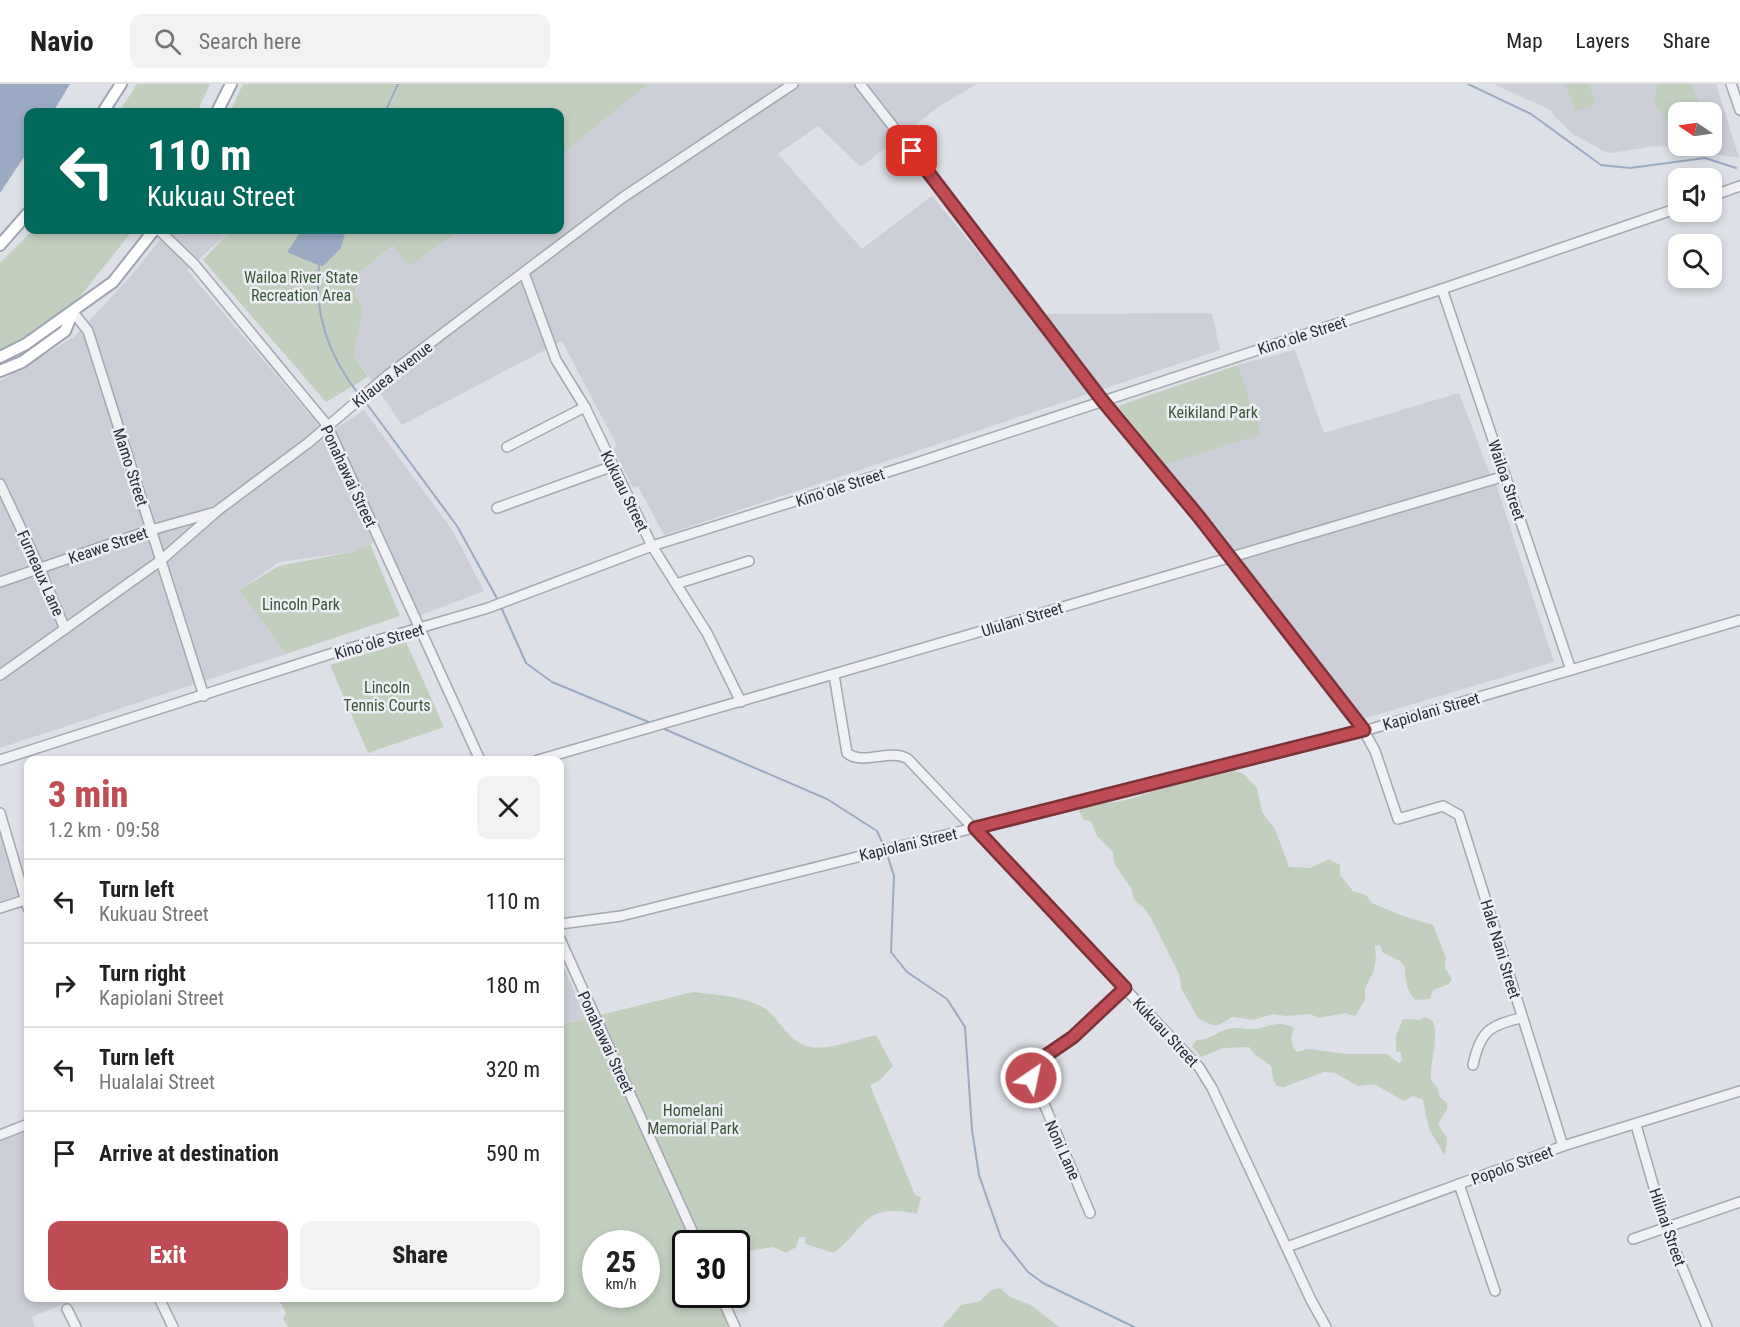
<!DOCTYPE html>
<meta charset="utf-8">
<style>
body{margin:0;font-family:"Roboto Condensed",sans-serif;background:#f2f2f2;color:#222;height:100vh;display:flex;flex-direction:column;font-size:22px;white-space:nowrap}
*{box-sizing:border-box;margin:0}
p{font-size:20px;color:#767676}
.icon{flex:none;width:33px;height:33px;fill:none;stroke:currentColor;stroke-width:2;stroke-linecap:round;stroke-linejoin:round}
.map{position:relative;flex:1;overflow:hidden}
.side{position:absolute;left:24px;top:672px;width:540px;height:546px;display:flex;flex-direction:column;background:#fff;border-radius:12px;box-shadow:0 3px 9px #0003}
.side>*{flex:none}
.guide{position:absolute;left:24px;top:24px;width:540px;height:126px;border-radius:12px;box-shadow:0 3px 9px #0003;background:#00695c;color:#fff;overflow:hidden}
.needle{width:39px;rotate:283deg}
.controls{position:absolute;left:1668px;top:18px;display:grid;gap:12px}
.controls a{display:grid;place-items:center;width:54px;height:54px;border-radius:12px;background:#fff;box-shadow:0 3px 9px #0003;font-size:30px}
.speed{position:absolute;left:582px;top:1146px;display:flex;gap:12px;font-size:30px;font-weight:700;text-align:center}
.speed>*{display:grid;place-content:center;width:78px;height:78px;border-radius:50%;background:#fff;box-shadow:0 3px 9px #0003;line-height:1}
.speed small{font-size:15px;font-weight:400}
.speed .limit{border:3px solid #111;border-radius:9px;background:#fff;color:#111}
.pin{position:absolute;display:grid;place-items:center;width:51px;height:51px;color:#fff;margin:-26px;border-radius:12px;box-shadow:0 3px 9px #0006}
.me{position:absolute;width:66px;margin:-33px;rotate:34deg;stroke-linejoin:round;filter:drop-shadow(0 0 4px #0008)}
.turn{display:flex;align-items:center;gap:21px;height:126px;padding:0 24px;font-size:27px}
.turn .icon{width:78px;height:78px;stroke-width:2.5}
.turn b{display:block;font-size:42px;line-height:51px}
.round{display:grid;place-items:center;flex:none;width:63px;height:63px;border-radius:12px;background:#f2f2f2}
.overview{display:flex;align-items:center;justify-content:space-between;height:102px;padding:0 24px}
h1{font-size:36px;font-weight:800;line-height:45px;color:#c04d55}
.button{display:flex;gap:12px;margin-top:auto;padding:12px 24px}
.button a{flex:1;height:69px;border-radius:12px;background:#c04d55;color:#fff;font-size:24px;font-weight:800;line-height:69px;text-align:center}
.button a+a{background:#f2f2f2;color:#222}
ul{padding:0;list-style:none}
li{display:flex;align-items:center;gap:18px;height:84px;padding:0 24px;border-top:2px solid #e0e0e0}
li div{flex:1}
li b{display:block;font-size:22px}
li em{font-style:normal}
header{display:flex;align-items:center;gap:36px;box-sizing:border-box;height:84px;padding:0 30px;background:#fff;border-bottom:2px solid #e0e0e0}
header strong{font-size:28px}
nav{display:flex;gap:33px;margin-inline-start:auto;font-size:21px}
.search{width:420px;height:54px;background:#f2f2f2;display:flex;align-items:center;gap:15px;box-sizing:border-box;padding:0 21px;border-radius:12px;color:#767676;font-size:22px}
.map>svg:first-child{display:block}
.built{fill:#cccfd7;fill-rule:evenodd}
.green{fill:#c2cfbf;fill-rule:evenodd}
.water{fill:#9babc3}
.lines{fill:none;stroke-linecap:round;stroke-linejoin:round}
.stream{stroke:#9babc3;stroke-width:2}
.minor-casing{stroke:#a3a7af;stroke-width:12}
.major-casing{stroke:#9ea4b0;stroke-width:14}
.minor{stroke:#f0f1f4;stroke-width:9}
.major{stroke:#fff;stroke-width:10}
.route-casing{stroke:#7d3237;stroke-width:15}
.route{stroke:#c04d55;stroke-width:10}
.labels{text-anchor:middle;stroke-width:5;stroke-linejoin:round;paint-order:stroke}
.park-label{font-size:16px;fill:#3a5537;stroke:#edeff4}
.street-label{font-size:16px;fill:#282e3b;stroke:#edeff4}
</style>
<header>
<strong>Navio</strong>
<div class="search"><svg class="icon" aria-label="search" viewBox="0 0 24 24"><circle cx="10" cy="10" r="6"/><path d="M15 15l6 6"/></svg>Search here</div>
<nav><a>Map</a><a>Layers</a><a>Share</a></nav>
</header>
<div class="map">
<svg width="1740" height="1243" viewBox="0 0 1740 1243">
<rect width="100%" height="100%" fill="#dde0e6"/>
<g class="built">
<path d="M648,0H977L938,23L861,83L818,42L778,70L862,165L932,112L1029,230L1212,229L1220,266L664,451L638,402L633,403L613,365L617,362L562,257L402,341L354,271L363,224L355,211L359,189L394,162L410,182L460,146H560V72Z"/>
<path d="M1493,0H1716L1739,74L1671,63L1654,62L1612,69L1604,67L1573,50L1555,33L1551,26ZM1678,28H1712V62H1678Z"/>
<path d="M168,146H231L187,186L327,351L364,326L453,447L484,507L419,532L385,453L352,468L279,478L239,506L286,570L0,664V297L74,253L132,191Z"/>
<path d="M1295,266L1324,349L1459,309L1490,390L1497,403L1554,578L1363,635L1164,381L1238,281Z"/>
<path d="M0,749L19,811L0,817Z"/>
<path d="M560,875L586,934L560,941Z"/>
<path d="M28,1046V1214H78L32,1233L35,1243H0V1057Z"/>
</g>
<g class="green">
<path d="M137,0H210L197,28H119Z"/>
<path d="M243,0H648L560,72V28H230Z"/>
<path d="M1565,0H1589L1596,20L1576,27Z"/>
<path d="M1658,0H1691L1701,23L1698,28H1678V36L1667,37L1654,18Z"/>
<path d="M33,146H133L74,220L0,273V179Z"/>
<path d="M231,146H460L410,182L393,162L359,189L355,211L363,224L354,271L368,293L326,318L203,176Z"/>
<path d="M1238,281L1261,350L1164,381L1118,322Z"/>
<path d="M370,460L400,532L286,570L239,506L279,482L352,468Z"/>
<path d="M406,558L444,643L368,669L330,581Z"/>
<path d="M1232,686L1244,690L1257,704L1262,728L1275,745L1289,783L1310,784L1329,775L1340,781V791L1353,807L1366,811L1372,819L1403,832L1433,841L1446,874L1445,884L1452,895L1449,900L1433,906L1430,915L1416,916C1406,908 1405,895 1405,883L1400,877L1383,869L1380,861L1375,862L1376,874L1373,889L1365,904V916L1355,932L1345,929L1319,934L1310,930L1286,932L1273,930L1253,936L1232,933L1219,941H1212L1198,934L1181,904L1179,890L1151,834L1144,824L1134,816L1131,804L1115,781L1113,768L1097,752L1091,737L1084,736L1079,728L1081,722L1087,719C1125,723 1155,704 1191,695C1205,691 1218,692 1232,686Z"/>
<path d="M693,908C716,911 746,912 766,925C780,935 785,955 807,962C826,968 857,955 876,951L893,982L879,997L870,1001L915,1111L921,1113L917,1130C863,1119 869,1141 834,1169L805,1160V1153H799L796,1163L786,1169L773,1163L748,1167L737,1186L736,1160H686V1210L716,1211L732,1243H288L283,1235L286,1229L278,1214H560V941ZM596,1160H646V1210H596Z"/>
<path d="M1425,933L1433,937C1439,955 1430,976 1431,996L1438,1004L1439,1012L1447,1019V1025L1438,1040L1447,1054L1445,1072L1429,1045L1423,1016L1413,1012L1404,1017L1374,1000L1358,1002L1335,989L1324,988L1284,1003L1277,1002L1273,995L1271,982L1253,969L1249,963L1223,964L1201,973L1192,962L1197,956C1210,956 1217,948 1228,945C1237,942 1244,945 1252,945C1268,944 1278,935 1294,944C1290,953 1290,960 1297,968L1308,965L1347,970H1387L1399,979L1402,976L1401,969L1396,967V952L1403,935L1419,936Z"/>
<path d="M1000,1204L1010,1213L1031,1221L1059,1243H942L961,1221L980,1217L991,1206Z"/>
</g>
<g class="water">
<path d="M0,0H70L53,28H28V67L0,109Z"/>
<path d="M302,146H346L341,164L323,182C319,182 294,171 287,168Z"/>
</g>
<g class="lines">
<g class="stream">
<path d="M1468,0L1531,30L1601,81L1630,84L1705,74L1736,84"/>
<path d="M385,28L398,0"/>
<path d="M319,181C313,231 329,273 360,312"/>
<path d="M364,316L457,442L499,518"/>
<path d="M501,523L526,579L552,598L651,639"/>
<path d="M662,644L827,715L877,747L885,764"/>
<path d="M887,770L894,792L891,868L907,888L947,915L965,943L972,1046L979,1091L1001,1154L1028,1188L1043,1199L1134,1243"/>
</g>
<defs>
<g id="minor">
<path d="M860,0L1034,224L1102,316L1186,418L1364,647L1375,667L1398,735L1443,722L1459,731L1563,1062"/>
<path d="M1731,0L1740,26"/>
<path d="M1712,112L1740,102"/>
<path d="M159,146L195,181L327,341L480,676"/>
<path d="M524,189L556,276L585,323L652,462L707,549L741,618"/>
<path d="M1442,205L1571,586"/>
<path d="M73,228L88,247L204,612"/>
<path d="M507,363L585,323"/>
<path d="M0,400L40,485L65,545"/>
<path d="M497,424L613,382"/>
<path d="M0,498L151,446L212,429"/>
<path d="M676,500L749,477"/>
<path d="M0,591L160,477L217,427L308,359L388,291L622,114L793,0"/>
<path d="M834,591L847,669C863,682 890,664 908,675L1199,983L1212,1004L1311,1216L1326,1243"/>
<path d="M0,676L330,570L488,524L652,462L913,380L1442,205L1678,124"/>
<path d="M538,676C861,584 1183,487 1505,392"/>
<path d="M0,729L28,824"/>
<path d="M0,824L28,815"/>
<path d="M560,840L621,832L1374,644L1740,536"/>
<path d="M560,855L698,1160"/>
<path d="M1473,981C1480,948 1489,941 1521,934"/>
<path d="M1636,1041L1665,1142L1707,1243"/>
<path d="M0,1051L28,1040"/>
<path d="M1459,1100L1495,1207"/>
<path d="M1090,1129L1031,989L1038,977L1073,953L1125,904"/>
<path d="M1633,1155L1740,1118"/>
<path d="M1287,1163L1563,1062L1740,1007"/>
<path d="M720,1210L735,1243"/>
<path d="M159,1214L173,1243"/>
<path d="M67,1225L76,1243"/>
</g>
<g id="major">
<path d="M103,28L121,0"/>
<path d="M217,28L231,0"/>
<path d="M0,161L28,129"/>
<path d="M0,273L26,260L113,198L154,146"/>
<path d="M0,287L22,278L65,247L73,228"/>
</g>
</defs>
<use href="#minor" class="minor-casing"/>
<use href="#major" class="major-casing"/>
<use href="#minor" class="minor"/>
<use href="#major" class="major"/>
</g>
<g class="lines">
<defs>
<path id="route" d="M912,67L1102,316L1199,433L1364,646L975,744L1125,904L1073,953L1038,977L1032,982L1031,994"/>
</defs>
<use href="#route" class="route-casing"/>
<use href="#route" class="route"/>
</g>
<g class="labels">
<g class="park-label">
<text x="301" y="199">Wailoa River State<tspan x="301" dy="18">Recreation Area</tspan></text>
<text x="1213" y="334">Keikiland Park</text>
<text x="301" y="526">Lincoln Park</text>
<text x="387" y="609">Lincoln<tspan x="387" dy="18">Tennis Courts</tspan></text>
<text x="693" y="1032">Homelani<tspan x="693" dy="18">Memorial Park</tspan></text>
</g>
<g class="street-label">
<text transform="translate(1302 251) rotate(-18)" y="6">Kinoʻole Street</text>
<text transform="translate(392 290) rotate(-38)" y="6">Kilauea Avenue</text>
<text transform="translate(131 383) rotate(72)" y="6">Mamo Street</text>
<text transform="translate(349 392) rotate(65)" y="6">Ponahawai Street</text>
<text transform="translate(1507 396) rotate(71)" y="6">Wailoa Street</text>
<text transform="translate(840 403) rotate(-18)" y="6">Kinoʻole Street</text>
<text transform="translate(625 407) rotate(64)" y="6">Kukuau Street</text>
<text transform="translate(108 461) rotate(-19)" y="6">Keawe Street</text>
<text transform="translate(41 489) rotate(66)" y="6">Furneaux Lane</text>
<text transform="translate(1022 535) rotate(-17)" y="6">Ululani Street</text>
<text transform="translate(379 557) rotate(-16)" y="6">Kinoʻole Street</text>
<text transform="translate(1431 627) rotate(-16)" y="6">Kapiolani Street</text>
<text transform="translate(908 760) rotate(-13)" y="6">Kapiolani Street</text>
<text transform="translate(1501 865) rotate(73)" y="6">Hale Nani Street</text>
<text transform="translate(1166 948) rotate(47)" y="6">Kukuau Street</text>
<text transform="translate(606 958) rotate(65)" y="6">Ponahawai Street</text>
<text transform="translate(1063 1066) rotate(66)" y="6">Noni Lane</text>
<text transform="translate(1512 1081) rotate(-20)" y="6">Popolo Street</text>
<text transform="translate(1668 1143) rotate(71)" y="6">Hilinai Street</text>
</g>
</g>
</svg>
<div class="controls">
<a><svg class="needle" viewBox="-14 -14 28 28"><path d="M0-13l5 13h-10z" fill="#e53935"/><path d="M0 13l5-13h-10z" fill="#767676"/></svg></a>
<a><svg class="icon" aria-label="sound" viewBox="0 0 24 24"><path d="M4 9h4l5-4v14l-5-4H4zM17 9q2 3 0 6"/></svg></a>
<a><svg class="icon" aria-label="search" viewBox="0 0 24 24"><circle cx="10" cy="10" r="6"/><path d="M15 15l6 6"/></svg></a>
</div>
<div class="speed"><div>25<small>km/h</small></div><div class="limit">30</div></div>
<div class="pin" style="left:912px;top:67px;background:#d93025"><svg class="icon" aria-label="arrive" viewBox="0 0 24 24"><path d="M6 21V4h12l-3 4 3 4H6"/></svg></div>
<svg class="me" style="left:1031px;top:994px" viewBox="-20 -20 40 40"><circle r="17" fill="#c04d55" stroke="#fff" stroke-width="3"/><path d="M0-11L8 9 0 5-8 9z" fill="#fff"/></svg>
<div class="guide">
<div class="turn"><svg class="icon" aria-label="left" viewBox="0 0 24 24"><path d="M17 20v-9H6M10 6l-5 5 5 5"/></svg><div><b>110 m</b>Kukuau Street</div></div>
</div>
<section class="side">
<div class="overview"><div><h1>3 min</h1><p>1.2 km · 09:58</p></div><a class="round"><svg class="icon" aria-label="close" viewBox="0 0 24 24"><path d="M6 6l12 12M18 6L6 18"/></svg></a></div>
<ul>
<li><svg class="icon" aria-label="left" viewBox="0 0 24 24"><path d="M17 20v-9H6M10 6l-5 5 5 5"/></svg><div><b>Turn left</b><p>Kukuau Street</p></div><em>110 m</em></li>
<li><svg class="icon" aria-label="right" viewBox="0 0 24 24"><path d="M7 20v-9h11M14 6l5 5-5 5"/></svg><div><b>Turn right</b><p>Kapiolani Street</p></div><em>180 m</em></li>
<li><svg class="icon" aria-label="left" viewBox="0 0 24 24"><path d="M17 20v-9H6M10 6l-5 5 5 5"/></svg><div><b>Turn left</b><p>Hualalai Street</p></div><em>320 m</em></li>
<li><svg class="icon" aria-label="arrive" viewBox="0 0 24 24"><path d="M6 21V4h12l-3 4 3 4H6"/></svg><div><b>Arrive at destination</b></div><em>590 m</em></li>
</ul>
<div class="button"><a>Exit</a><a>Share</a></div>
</section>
</div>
